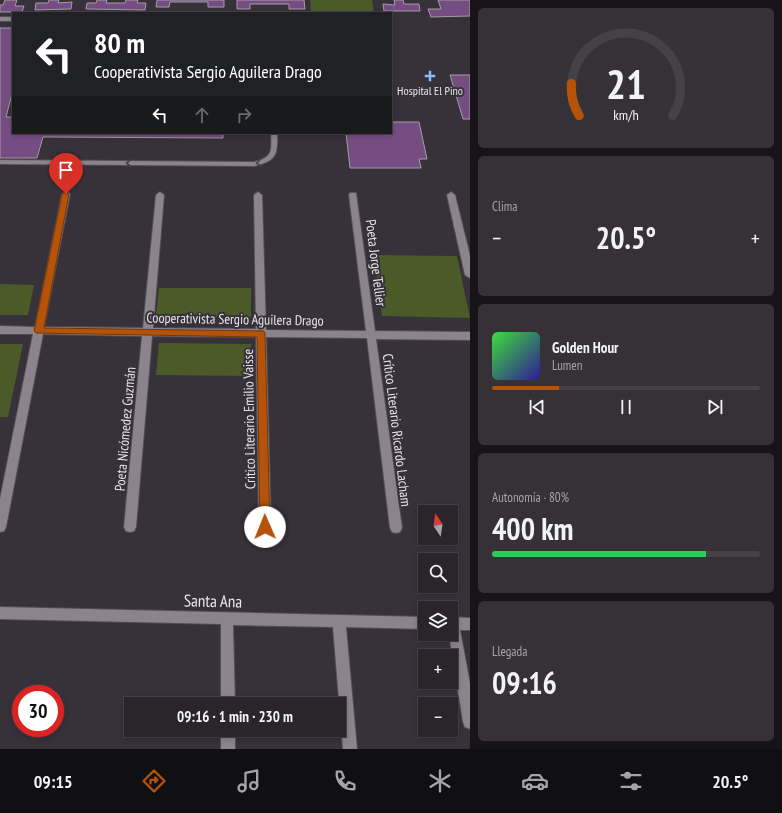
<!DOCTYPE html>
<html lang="es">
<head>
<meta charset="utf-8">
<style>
	:root { --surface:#29252b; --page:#353137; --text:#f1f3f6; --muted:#a5a5a9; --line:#454247; --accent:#b45309 }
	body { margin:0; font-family:"PT Sans Narrow",sans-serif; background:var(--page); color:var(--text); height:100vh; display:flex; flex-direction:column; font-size:15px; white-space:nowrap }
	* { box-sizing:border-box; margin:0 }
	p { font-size:13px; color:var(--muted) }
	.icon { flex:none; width:22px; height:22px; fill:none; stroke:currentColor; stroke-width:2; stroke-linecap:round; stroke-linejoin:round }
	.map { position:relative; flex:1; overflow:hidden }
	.drawer { display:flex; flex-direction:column; gap:8px; padding:8px; background:#171418; width:312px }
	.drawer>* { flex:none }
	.banner { position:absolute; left:12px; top:12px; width:380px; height:122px; border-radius:0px; box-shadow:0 2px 6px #0003,0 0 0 1px var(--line); background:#202124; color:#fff; overflow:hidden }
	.needle { width:26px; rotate:347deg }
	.buttons { position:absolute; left:418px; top:505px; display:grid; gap:8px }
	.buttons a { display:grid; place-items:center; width:40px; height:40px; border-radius:0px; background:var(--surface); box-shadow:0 2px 6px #0003,0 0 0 1px var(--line); font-size:20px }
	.speed { position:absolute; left:12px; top:685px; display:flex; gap:8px; font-size:20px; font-weight:700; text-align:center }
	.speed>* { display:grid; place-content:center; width:52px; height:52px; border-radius:50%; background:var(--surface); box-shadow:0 2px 6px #0003,0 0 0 1px var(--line); line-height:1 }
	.speed .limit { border:6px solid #d22; background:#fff; color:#111 }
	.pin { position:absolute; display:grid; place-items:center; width:34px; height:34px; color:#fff; margin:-41px -17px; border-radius:50% 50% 50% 0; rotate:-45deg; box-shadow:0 0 4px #0007 }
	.pin .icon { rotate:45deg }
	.me { position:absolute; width:44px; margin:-22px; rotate:359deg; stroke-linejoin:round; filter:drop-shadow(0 0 3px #0008) }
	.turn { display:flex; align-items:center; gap:14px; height:84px; padding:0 16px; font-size:18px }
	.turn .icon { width:52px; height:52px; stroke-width:2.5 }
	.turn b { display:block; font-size:28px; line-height:34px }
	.lanes { display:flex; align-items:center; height:38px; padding:0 16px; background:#0003; justify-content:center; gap:20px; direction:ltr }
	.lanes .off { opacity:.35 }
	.big { font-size:30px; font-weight:800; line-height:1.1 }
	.drawer .tile { flex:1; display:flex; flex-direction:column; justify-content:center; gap:6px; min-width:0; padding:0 14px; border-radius:6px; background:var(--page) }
	.drawer .dial { align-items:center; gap:0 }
	.dial svg { height:104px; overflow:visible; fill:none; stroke:var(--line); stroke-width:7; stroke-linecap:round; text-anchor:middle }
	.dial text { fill:var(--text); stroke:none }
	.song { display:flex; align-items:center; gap:12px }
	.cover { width:48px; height:48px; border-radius:6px; background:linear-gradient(135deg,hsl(120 70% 55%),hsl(250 70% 35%)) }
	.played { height:4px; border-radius:2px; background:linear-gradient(90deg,var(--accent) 25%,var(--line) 25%) }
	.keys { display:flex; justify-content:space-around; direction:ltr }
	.heat { display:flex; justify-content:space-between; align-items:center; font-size:22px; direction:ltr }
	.charge { height:6px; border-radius:3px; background:linear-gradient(90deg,#34c759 80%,var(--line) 0) }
	.trip { position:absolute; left:124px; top:697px; width:222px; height:40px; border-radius:0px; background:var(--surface); box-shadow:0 2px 6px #0003,0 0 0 1px var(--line); font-weight:800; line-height:40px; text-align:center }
	.tabs { display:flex; height:64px; justify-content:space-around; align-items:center; background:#100f11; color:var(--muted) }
	.tabs .icon { width:28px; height:28px }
	.tabs .active { color:var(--accent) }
	.tabs b { font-size:18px; color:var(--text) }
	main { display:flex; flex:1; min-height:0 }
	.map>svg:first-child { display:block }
	.green { fill:#4a5b29 }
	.building { fill:#764d82; stroke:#a49da6 }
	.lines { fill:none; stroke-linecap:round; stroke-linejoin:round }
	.service-casing { stroke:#544e55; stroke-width:2 }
	.minor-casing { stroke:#544e55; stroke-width:2 }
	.service { fill:#8b848d; fill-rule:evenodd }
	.minor { fill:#8b848d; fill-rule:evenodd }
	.oneway { stroke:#48424a }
	.route { fill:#b45309; stroke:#753606 }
	.poi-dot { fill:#88bafc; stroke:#373139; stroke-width:1.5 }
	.labels { text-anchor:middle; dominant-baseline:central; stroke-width:4; stroke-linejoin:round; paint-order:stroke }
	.far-poi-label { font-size:12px; fill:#e9e5eb; stroke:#373139 }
	.street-label { font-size:14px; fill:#e9e5eb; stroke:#373139 }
	.near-street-label { font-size:17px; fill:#e9e5eb; stroke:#373139 }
</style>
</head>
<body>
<main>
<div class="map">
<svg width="470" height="749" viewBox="0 0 470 749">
	<rect width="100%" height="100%" fill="#373139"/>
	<path class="green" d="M310 0H372L374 13H311Z
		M374 255 457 256 470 318 382 316Z
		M0 284 34 285 28 315H0Z
		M159 288H251V317L156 316Z
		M159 343 251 344V376L156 375Z
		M0 344H23L8 417H0Z"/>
	<path class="building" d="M5 0H17L15 6H24L22 12H0V5H3Z
		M49 0H59L58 3 72 2 71 9 35 10 36 3H48Z
		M97 0H107L106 3H125L126 0H138L137 3H146L145 10 86 9 87 3H96Z
		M157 0H224V7H208V2H170L169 7H156Z
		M237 0H304L305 9H289V4H250V9H237Z
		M394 0H403L404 4H419L420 11H384L383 4 395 5Z
		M438 0H470V16L431 17 428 9H441Z
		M0 28H13V90L6 117H13V133H223V138L43 137 37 158H0Z
		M450 75H470V119H463Z
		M391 122H419L427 159H419L421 168H350L346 133H391Z"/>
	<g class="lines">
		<g class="service-casing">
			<path id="service" d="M0 17H13V21H0Z
				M271 133H277C278 155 276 161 254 166L0 164V160L254 162C273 158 272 150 271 133Z"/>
		</g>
		<g class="minor-casing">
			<path id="minor" d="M66 191 70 194 44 327 143 328 156 195 160 192 164 195 153 328 256 329 254 195 258 192 262 195 266 330 366 331 349 195 350 193H356L375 331 470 332V340L376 339 402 528 400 532 396 533 392 532 390 528 367 338 266 337 271 527 269 531 265 532 261 531 259 527 256 337 152 336 136 527 134 531 130 532 126 531 124 527 142 336 43 334 6 527 4 531 0 532V499L33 334H0V326L35 327 62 194Z
				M451 192 455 195 470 256V278L465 275 447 195Z
				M0 607 425 617V629L346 627 357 749H343L333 627 233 625 235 704H221V624L0 619Z
				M451 617 470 618V630H460L470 684V729L465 727 463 722 449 634H451Z
				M221 730H235V749H221Z"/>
		</g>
		<use href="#service" class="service"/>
		<use href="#minor" class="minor"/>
	</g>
	<defs><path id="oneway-chevron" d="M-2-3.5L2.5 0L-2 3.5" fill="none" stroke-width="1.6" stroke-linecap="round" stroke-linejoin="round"/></defs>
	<g class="oneway">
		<use href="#oneway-chevron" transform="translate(129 163) rotate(-180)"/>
		<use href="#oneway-chevron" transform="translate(259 163) rotate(171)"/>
	</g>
	<path class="route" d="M66 192 69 194 44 328 264 331 265 334 270 527 268 531 265 532 261 531 260 527 257 337 36 333 34 331 62 194Z"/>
	<path class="poi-dot" d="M428 70h4v4h4v4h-4v4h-4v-4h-4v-4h4z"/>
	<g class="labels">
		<g class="far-poi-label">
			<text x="430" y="90">Hospital El Pino</text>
		</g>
		<g class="street-label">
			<text transform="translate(376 263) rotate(83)">Poeta Jorge Tellier</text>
			<text transform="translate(235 319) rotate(1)">Cooperativista Sergio Aguilera Drago</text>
			<text transform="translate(249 419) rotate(-91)">Critico Literario Emilio Vaisse</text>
			<text transform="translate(125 429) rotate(-85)">Poeta Nicómedez Guzmán</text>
			<text transform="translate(397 430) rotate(83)">Crítico Literario Ricardo Lacham</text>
		</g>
		<g class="near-street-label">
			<text transform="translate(213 601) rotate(1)">Santa Ana</text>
		</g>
	</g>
</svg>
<div class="buttons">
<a><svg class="needle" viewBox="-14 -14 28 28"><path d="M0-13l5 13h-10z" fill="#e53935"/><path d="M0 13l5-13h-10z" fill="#a5a5a9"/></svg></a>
<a><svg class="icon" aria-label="search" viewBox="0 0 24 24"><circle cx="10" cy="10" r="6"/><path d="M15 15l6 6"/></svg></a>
<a><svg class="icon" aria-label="layers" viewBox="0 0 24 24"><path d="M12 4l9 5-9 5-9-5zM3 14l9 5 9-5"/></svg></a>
<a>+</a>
<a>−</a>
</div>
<div class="speed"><div class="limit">30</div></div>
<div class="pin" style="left:66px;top:194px;background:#d93025"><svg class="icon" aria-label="arrive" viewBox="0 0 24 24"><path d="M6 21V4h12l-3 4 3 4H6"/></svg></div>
<svg class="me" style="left:265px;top:527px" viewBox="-20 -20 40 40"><circle r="19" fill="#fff"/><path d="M0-13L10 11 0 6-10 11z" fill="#b45309"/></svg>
<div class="trip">09:16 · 1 min · 230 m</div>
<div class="banner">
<div class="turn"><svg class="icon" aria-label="left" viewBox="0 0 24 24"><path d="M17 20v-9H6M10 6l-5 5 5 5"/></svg><div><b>80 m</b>Cooperativista Sergio Aguilera Drago</div></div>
<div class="lanes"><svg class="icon" aria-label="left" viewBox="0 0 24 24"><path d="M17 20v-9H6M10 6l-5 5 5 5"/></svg><svg class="icon off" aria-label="ahead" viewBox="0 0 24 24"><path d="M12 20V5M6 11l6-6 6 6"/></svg><svg class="icon off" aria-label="right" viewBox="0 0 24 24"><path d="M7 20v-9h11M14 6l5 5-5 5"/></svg></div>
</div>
</div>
<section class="drawer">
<div class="tile dial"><svg viewBox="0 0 100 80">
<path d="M14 69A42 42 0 1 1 86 69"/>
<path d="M14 69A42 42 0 0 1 8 44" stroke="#b45309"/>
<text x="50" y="56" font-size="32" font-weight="700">21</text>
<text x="50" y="72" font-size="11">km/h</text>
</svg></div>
<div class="tile"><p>Clima</p>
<div class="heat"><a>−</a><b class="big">20.5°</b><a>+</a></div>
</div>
<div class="tile">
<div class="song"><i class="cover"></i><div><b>Golden Hour</b><p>Lumen</p></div></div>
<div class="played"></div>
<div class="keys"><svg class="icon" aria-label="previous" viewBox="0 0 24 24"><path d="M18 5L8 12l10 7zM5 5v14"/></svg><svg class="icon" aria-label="pause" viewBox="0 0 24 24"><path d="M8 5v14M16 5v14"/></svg><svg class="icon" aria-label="next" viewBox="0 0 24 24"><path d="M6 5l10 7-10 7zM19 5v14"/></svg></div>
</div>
<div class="tile"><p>Autonomía · 80%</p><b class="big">400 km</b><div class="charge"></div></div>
<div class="tile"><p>Llegada</p><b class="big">09:16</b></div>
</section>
</main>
<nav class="tabs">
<b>09:15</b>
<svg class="icon active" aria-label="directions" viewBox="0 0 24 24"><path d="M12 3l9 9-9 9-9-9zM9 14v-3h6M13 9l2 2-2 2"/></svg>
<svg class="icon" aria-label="music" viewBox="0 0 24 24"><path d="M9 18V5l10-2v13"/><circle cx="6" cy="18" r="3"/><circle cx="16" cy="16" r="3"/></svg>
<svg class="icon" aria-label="phone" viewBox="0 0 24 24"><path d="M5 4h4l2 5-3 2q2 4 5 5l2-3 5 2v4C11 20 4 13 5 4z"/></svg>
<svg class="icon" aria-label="climate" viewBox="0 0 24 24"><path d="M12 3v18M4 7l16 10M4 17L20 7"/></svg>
<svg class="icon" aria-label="car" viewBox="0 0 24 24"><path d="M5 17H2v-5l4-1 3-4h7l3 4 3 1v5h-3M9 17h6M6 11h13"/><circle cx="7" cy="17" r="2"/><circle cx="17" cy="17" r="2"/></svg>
<svg class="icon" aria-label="filters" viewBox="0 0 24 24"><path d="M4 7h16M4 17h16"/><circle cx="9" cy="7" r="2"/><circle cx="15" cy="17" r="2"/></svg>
<b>20.5°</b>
</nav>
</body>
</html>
